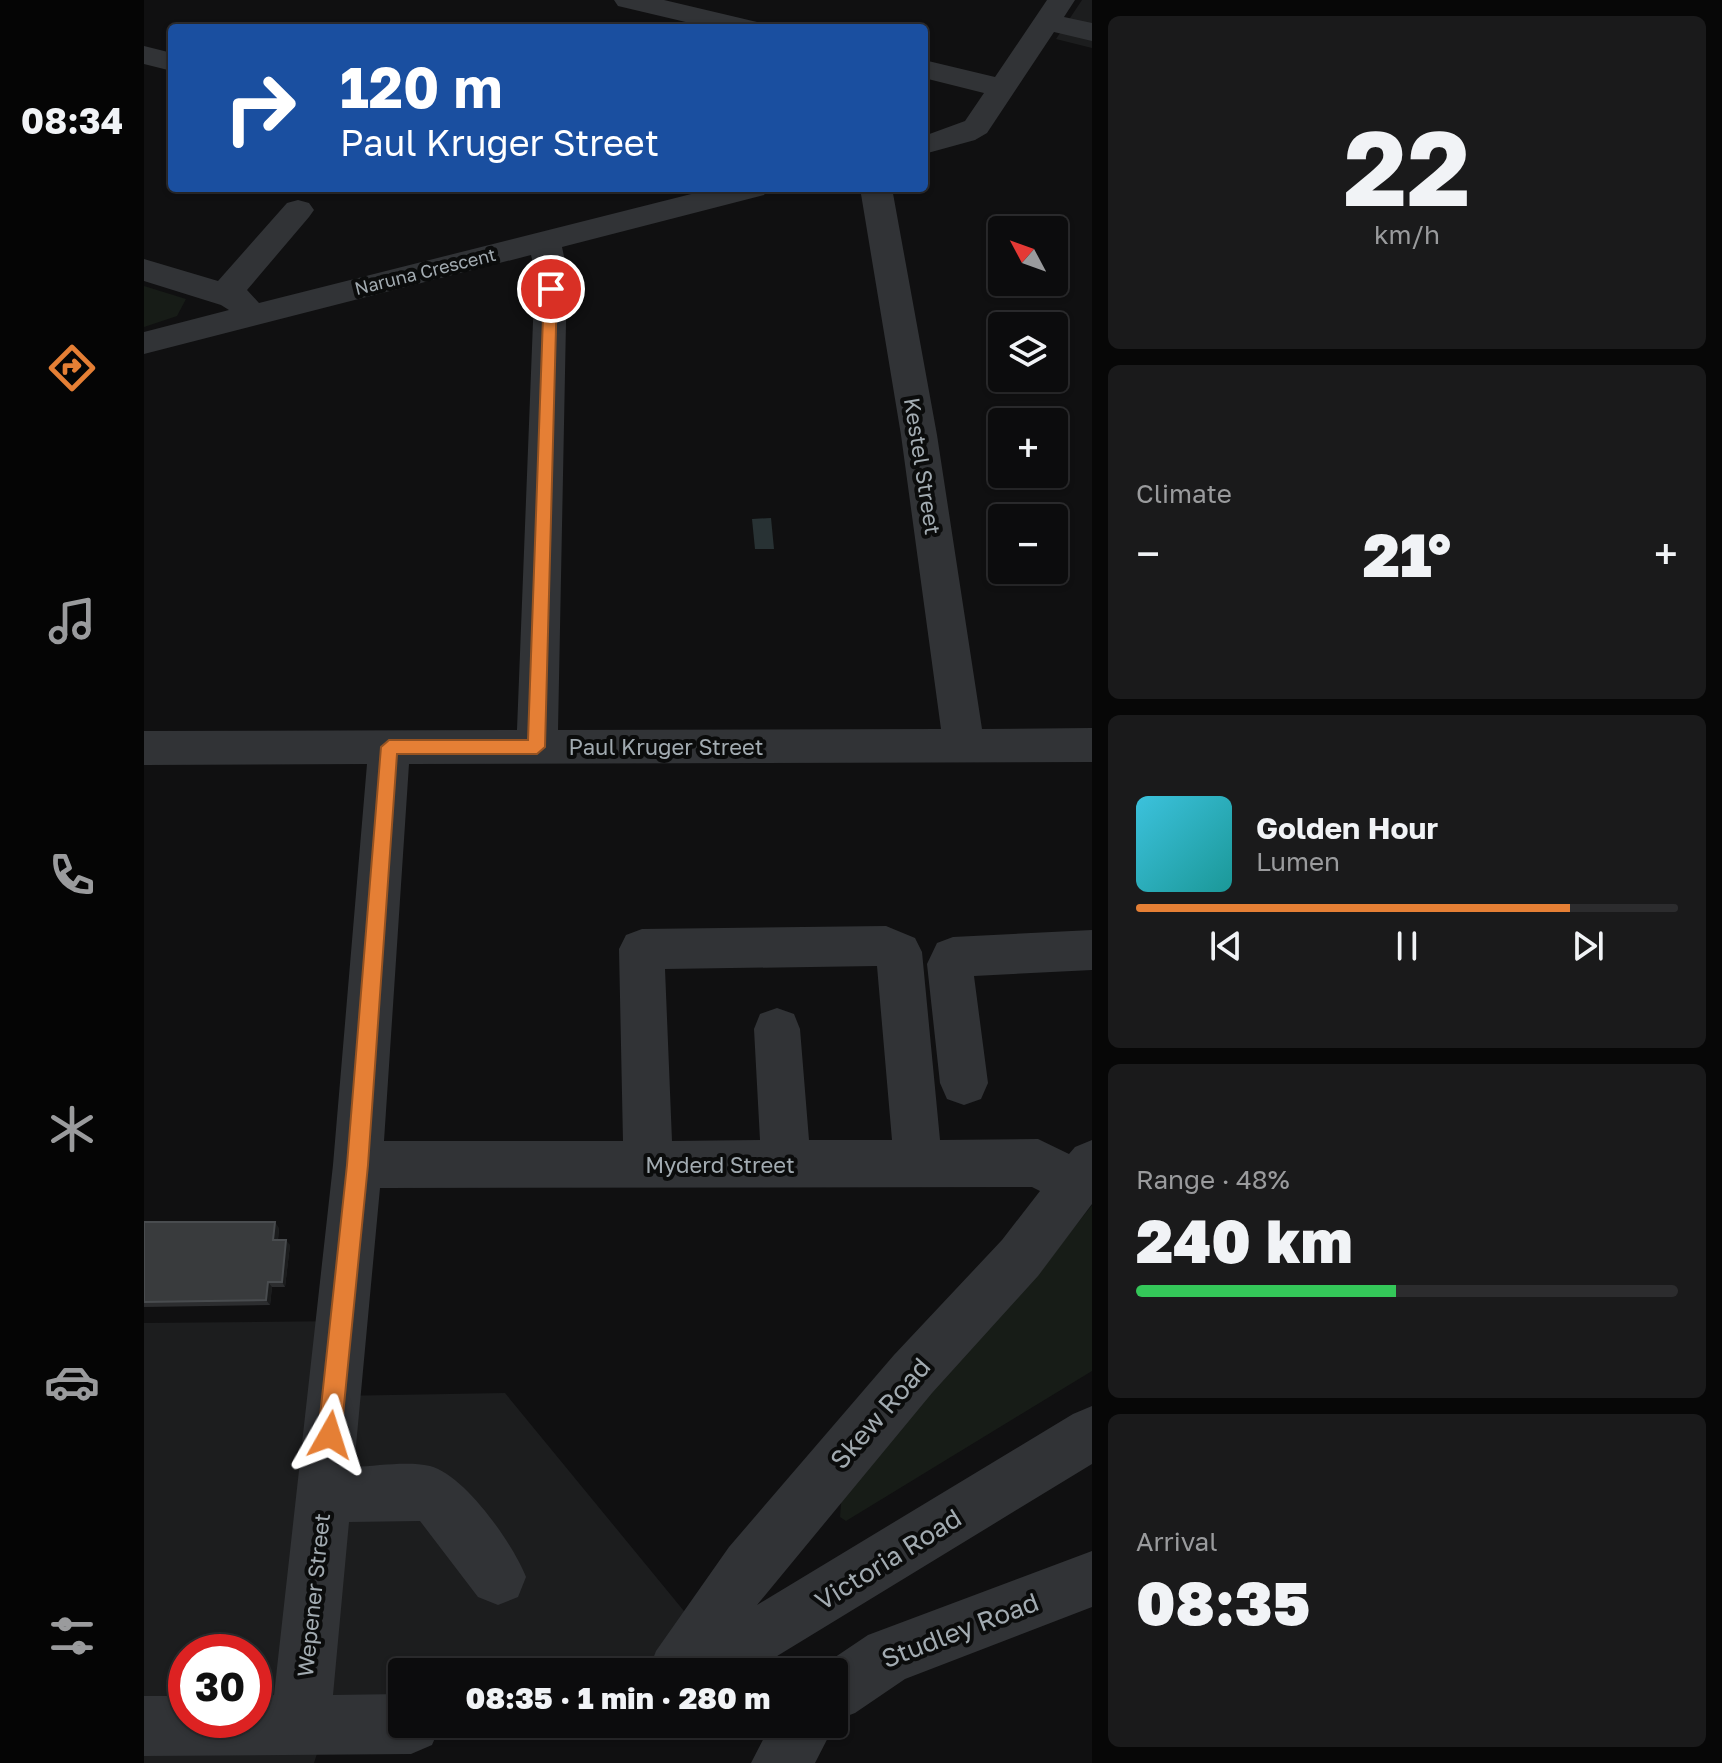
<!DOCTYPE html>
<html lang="en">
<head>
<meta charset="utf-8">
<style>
	:root { --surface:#0c0c0d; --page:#1a1a1b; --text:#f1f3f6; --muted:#9a9b9d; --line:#2c2c2e; --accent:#e57f35 }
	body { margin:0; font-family:"Golos Text",sans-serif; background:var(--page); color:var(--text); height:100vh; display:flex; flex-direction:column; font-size:30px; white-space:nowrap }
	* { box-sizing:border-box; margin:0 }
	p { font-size:26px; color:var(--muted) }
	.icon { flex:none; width:44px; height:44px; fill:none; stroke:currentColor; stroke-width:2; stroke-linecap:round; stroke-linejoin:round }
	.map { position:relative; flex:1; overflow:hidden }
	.details { display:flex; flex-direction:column; gap:16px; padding:16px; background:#070707; width:630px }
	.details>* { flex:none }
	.top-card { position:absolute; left:24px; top:24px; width:760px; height:168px; border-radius:8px; box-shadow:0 2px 6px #0004,0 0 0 2px var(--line); background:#1a4fa0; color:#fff; overflow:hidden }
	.needle { width:52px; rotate:311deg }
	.fabs { position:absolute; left:844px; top:216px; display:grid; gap:16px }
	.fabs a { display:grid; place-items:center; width:80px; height:80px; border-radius:8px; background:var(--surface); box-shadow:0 2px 6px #0004,0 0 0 2px var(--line); font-size:40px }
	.speed { position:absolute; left:24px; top:1634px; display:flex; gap:16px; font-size:40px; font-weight:700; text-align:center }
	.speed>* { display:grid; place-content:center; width:104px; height:104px; border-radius:50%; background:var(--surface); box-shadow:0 2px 6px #0004,0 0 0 2px var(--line); line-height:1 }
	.speed .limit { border:12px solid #d22; background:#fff; color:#111 }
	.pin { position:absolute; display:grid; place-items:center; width:68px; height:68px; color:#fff; margin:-34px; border:4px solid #fff; border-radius:50%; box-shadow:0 2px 8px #0007 }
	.me { position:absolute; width:88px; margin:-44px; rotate:6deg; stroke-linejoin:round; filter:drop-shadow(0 0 6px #0008) }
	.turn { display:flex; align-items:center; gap:28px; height:168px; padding:0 40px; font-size:36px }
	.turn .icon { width:104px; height:104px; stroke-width:2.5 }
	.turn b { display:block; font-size:56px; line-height:68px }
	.big { font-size:60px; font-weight:800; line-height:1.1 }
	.details .widget { flex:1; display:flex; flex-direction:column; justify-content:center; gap:12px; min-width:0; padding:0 28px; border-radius:12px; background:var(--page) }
	.details .dial { align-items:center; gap:0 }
	.dial b { font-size:104px; line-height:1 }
	.song { display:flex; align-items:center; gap:24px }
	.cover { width:96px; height:96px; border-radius:12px; background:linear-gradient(135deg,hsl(190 70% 55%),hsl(180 70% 35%)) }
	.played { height:8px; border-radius:4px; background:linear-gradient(90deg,var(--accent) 80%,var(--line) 80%) }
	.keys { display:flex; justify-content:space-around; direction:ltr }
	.heat { display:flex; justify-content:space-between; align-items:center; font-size:44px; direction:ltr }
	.charge { height:12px; border-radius:6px; background:linear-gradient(90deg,#34c759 48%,var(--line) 0) }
	.trip { position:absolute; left:244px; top:1658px; width:460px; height:80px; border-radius:8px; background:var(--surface); box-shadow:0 2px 6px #0004,0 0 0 2px var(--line); font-weight:800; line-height:80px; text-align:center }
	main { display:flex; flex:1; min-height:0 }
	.menu { display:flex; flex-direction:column; width:144px; justify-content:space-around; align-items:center; background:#050505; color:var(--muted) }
	.menu .icon { width:56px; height:56px }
	.menu .current { color:var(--accent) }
	.menu b { font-size:36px; color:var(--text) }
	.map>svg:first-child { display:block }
	.built { fill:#1c1d1e; fill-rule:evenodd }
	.green { fill:#171c17 }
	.water { fill:#283234 }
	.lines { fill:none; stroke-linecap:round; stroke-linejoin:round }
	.minor { fill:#313336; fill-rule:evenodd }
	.wall { fill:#2c2d2f }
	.shaded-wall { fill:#1b1c1d }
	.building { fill:#393b3d; stroke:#494c4f; stroke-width:2 }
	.route { fill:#e57f35; stroke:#955322; stroke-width:2 }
	.labels { text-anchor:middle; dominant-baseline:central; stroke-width:8; stroke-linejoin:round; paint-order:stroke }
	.far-street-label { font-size:18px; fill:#a2abb1; stroke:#0b0c0c }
	.street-label { font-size:22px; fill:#a2abb1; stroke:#0b0c0c }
	.near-street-label { font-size:26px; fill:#a2abb1; stroke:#0b0c0c }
</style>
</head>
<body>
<main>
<nav class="menu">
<b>08:34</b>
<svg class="icon current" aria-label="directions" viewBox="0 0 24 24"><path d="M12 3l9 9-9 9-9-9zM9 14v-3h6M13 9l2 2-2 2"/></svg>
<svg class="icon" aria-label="music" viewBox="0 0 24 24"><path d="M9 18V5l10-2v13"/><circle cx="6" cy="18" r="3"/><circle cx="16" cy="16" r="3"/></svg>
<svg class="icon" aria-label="phone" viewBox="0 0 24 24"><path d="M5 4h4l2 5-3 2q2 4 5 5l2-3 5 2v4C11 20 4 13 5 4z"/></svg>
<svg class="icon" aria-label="climate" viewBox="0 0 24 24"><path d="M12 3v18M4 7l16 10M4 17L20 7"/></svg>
<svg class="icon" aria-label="car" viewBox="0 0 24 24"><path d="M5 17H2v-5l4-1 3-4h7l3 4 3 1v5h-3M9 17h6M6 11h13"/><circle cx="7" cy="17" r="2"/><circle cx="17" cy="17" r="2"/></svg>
<svg class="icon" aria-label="filters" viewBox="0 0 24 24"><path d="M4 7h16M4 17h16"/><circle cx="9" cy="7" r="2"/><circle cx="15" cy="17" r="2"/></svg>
</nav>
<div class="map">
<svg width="948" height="1763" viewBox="0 0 948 1763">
	<rect width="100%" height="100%" fill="#101011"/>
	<path class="built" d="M938 0H948V48L912 39Z
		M200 1321 191 1396 361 1393 558 1633 534 1672H258V1724H347L181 1729 170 1763H0V1323ZM42 1652H110V1720H42Z"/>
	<path class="green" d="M0 286 42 299 33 316 0 327Z
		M948 1205V1371L702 1521 696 1517 698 1492 899 1267Z"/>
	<path class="water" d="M627 518 630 549H611L608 519Z"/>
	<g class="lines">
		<path class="minor" d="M470 0H520L613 22 617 28H567L474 6Z
			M903 0H931L920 17 948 23V41L910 32 843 133 831 140 780 154V136L821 121 840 93 780 78V60L851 77Z
			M0 46 28 53V71L0 64Z
			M571 188H625L620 195 418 247 423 271 414 730 797 729 757 435 716 188H748L793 435 838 729 948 728V762L265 764 240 1141H479L475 949 482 935 498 929 742 926 771 938 778 952 796 1140 894 1139 925 1154 931 1147 948 1140V1204L894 1276 788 1393 613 1605 929 1414 948 1406V1464L615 1667 605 1672H504L512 1651 585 1547 750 1355 858 1240 896 1191 888 1187 236 1188 210 1467C234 1466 263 1461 286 1466 321 1475 369 1544 382 1577L374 1597 354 1605 334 1597 276 1521 205 1522 189 1695 258 1694V1724H297L288 1745 267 1754 0 1756V1696H42V1720H110V1696L130 1695 189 1165 223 764 0 765V731L373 730 391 271 387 255 0 354V332L85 310 77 305 0 281V259L74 281 143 203 154 200 165 203 170 210 165 217 103 290 115 303ZM733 966 748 1140H665L656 1029 650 1014 633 1008 616 1014 610 1029 616 1140 528 1141 521 969Z
			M948 930V970L830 976 844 1083 837 1099 820 1105 803 1099 796 1083 783 964 793 943 809 937Z
			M948 1551V1607L761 1679 711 1713 690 1721V1672H669L724 1635Z
			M690 1722 691 1724 671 1763H607L627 1724Z"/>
	</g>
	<path class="wall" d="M0 1222 135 1228 134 1240 146 1245 141 1287H128L126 1305 0 1307Z"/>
	<path class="shaded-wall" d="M131 1222 135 1228 133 1245 129 1240Z
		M142 1240 146 1245 141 1287 138 1282Z
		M124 1282 128 1287 126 1305 122 1300Z"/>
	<path class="building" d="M0 1222H131L129 1240H142L138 1282H124L122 1300 0 1302Z"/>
	<path class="route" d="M407 284 413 289 401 747 393 754H253L224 1165 197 1435 194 1443 186 1446 178 1443 174 1435 203 1165 237 747 245 740H384L400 289Z"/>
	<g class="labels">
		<g class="far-street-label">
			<text transform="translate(281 271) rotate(-14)">Naruna Crescent</text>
		</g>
		<g class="street-label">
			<text transform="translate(779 466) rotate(81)">Kestel Street</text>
			<text x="522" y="746">Paul Kruger Street</text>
			<text x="576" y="1164">Myderd Street</text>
			<text transform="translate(169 1595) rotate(-84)">Wepener Street</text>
		</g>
		<g class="near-street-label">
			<text transform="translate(736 1413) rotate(-49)">Skew Road</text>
			<text transform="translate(744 1559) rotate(-32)">Victoria Road</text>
			<text transform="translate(816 1630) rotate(-21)">Studley Road</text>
		</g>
	</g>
</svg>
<div class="fabs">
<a><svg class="needle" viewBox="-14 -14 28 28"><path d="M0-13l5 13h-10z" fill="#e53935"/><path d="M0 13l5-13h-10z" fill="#9a9b9d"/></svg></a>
<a><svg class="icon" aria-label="layers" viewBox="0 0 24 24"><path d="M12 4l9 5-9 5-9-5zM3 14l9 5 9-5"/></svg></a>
<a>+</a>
<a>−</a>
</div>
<div class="speed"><div class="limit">30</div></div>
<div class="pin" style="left:407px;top:289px;background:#d93025"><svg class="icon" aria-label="arrive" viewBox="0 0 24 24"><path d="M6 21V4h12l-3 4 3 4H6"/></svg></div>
<svg class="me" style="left:186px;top:1435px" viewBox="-20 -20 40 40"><path d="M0-17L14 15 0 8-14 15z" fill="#e57f35" stroke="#fff" stroke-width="4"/></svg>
<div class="trip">08:35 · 1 min · 280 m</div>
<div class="top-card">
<div class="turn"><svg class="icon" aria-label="right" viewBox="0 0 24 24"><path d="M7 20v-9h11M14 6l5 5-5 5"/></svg><div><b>120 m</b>Paul Kruger Street</div></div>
</div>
</div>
<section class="details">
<div class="widget dial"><b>22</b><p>km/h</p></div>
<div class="widget"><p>Climate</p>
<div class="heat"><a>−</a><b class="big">21°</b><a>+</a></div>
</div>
<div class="widget">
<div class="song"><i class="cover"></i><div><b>Golden Hour</b><p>Lumen</p></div></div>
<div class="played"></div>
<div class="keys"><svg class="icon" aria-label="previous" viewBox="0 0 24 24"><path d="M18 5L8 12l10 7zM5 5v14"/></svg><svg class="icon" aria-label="pause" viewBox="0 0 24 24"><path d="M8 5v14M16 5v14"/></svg><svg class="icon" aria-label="next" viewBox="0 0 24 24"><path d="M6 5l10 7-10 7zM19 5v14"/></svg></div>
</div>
<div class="widget"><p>Range · 48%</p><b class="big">240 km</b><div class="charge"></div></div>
<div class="widget"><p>Arrival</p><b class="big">08:35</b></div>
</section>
</main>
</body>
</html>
